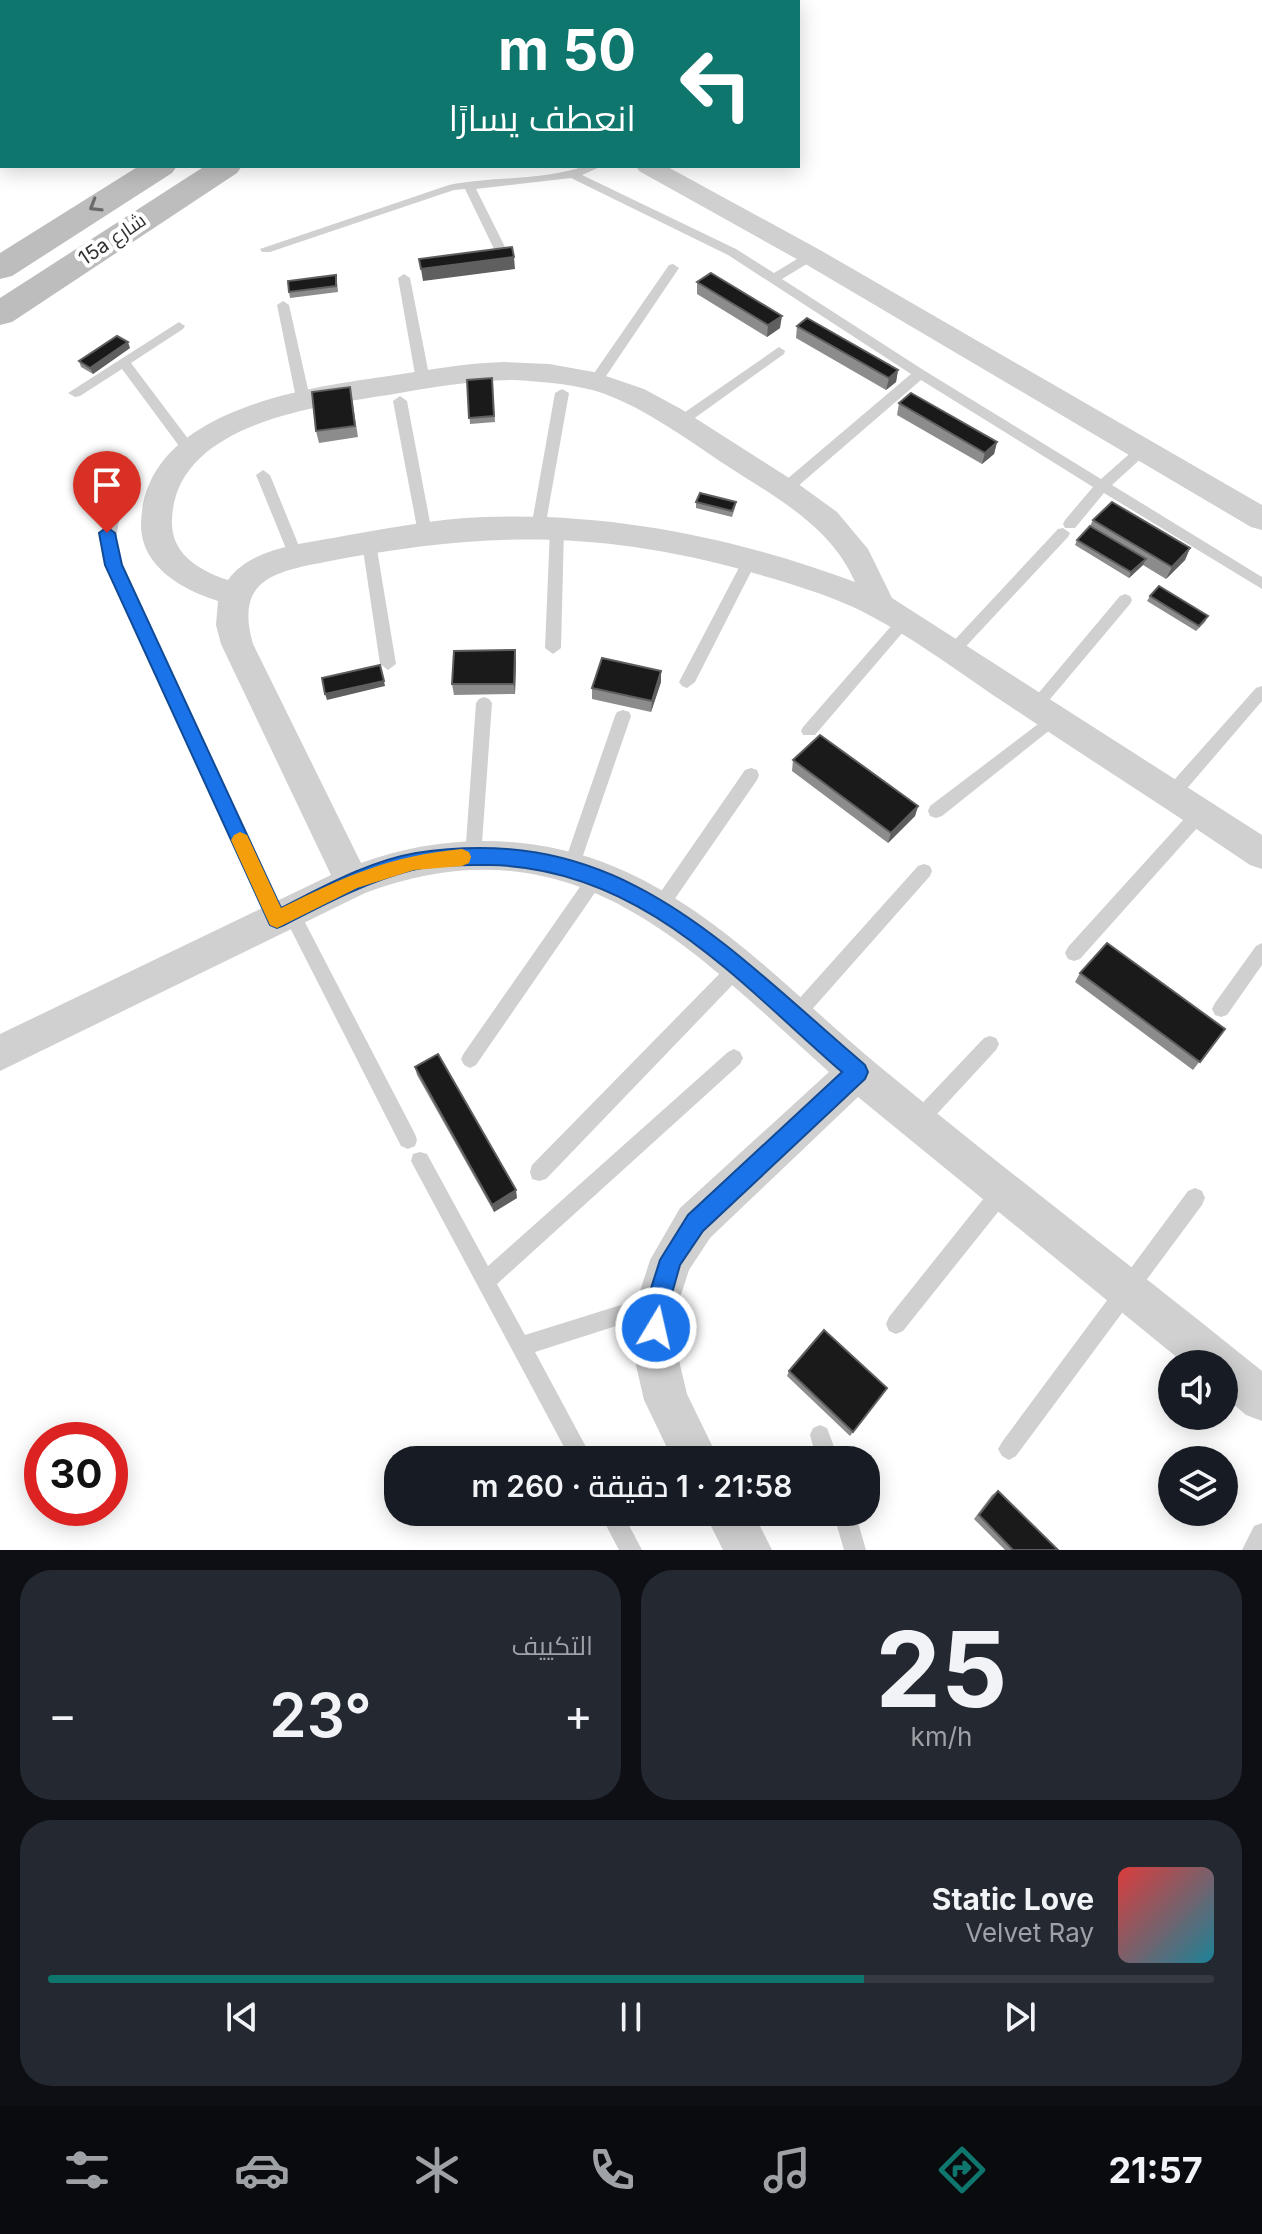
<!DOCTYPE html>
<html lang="ar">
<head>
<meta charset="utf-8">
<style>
	:root { --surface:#171b24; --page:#242831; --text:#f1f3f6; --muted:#9ea1a6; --line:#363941; --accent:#0f766e }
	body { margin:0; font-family:Inter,Cairo,sans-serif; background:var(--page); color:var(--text); direction:rtl; height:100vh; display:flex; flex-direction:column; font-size:30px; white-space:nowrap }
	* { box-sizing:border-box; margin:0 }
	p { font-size:26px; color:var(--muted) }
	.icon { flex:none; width:44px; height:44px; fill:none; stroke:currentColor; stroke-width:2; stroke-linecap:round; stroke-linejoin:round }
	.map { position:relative; height:1550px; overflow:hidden; direction:ltr }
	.sheet { display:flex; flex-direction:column; gap:20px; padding:20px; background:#0d0f14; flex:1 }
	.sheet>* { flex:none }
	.top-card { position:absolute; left:0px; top:0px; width:800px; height:168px; box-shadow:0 4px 20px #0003; direction:rtl; background:#0f766e; color:#fff; overflow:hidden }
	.fabs { position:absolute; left:1158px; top:1350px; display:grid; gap:16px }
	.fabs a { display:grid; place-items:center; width:80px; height:80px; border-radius:50%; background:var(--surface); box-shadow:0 4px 20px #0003; font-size:40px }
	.speed { position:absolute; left:24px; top:1422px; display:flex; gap:16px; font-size:40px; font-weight:700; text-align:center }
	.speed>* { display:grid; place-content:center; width:104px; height:104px; border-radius:50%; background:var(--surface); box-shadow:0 4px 20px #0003; line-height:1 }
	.speed .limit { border:12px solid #d22; background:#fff; color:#111 }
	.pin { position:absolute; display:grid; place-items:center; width:68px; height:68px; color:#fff; margin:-82px -34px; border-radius:50% 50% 50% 0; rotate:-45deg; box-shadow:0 0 8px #0007 }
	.pin .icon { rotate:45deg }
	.me { position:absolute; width:88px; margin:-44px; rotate:9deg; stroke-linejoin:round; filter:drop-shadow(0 0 6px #0008) }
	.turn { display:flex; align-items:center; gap:28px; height:168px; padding:0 32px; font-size:36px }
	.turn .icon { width:104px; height:104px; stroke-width:2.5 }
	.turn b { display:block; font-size:56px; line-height:68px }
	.big { font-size:60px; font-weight:600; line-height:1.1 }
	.sheet .tile { flex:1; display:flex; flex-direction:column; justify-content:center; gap:12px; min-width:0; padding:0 28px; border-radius:32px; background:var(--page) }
	.sheet .dial { align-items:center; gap:0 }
	.dial b { font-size:104px; line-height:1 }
	.song { display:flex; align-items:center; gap:24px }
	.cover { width:96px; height:96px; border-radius:12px; background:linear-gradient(135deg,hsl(0 70% 55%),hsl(190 70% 35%)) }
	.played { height:8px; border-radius:4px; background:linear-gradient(90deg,var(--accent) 70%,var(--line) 70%) }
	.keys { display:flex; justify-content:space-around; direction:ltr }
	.heat { display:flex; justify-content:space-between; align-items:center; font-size:44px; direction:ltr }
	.sheet .tiles { flex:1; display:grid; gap:20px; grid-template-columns:1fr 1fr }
	.tile:last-child { grid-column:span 2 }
	.trip { position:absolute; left:384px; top:1446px; width:496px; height:80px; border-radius:32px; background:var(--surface); box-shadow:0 4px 20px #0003; font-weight:600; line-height:80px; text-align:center; direction:rtl }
	.menu { display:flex; height:128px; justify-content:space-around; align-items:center; background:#090b0e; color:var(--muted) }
	.menu .icon { width:56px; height:56px }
	.menu .current { color:var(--accent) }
	.menu b { font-size:36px; color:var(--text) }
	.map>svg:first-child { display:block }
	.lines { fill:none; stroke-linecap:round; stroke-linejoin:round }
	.service { fill:#d0d0d0; fill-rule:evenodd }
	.minor { fill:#d0d0d0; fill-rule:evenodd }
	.secondary { fill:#bdbdbd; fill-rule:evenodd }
	.wall { fill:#8c8c8c }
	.shaded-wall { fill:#5f5f5f }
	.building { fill:#1a1a1a; stroke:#5f5f5f; stroke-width:2 }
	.oneway { stroke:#6a6a6a }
	.route { fill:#1a73e8; stroke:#114b97; stroke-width:2 }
	.slow { fill:#f59e0b }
	.labels { text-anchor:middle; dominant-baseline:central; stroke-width:8; stroke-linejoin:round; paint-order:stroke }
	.far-street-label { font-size:20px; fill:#333; stroke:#fff }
</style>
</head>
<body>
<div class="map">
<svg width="1262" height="1550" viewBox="0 0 1262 1550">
	<rect width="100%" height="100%" fill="#fff"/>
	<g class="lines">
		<path class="service" d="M73 0H86L87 2H74Z
			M122 0H135L136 2H123Z
			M293 0H306L292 2Z
			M585 166H602L582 175 736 249 774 273 807 253H815V259L782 279 925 371 1101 479 1136 448H1146V454L1112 485 1262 577V589L1104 493 1075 528H1065L1063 524 1065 520 1093 487 921 380 790 493H780L778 489 780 485 911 374 728 255 571 178 476 189 507 251 501 255 495 251 465 189 454 190 270 252H262L260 249 449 185C493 176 541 181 585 166Z
			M673 264 679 268 600 385H590V379L669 265Z
			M404 274 410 278 430 380 423 384 416 380 398 278Z
			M283 301 289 305 310 398 303 402 296 398 277 305Z
			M179 322 185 326 183 329 131 363 195 448V454H185L122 369 80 396 75 397 68 393Z
			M779 347 785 351 784 354 685 425H675V419Z
			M562 389 569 393 545 528 538 533 531 528 555 393Z
			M400 396 407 401 432 533 425 538 418 533 393 401Z
			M263 470 270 475 303 556 301 560 296 561 289 556 256 475Z
			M128 480 135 485C119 512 112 534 120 565L286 919 283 924 277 927 271 924 106 565C97 533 106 509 123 481Z
			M557 524 564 529 561 648 553 654 545 648 550 529Z
			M1063 528 1070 533 1068 537 957 656H947L944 652 947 648 1058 529Z
			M369 538 376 543 396 664 388 670 380 664 362 543Z
			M750 555 757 560 695 682 687 688 682 686 679 682 743 560Z
			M1125 594 1130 596 1132 600 1130 604 1041 710H1031L1028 706 1031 702 1120 596Z
			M904 615 911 621 909 625 815 735H803L801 731 803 727 899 617Z
			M1262 686V701L1178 799H1166L1164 794 1166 789 1256 688Z
			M484 697 489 699 492 703 481 857 479 862 473 864 467 862 465 857 476 703 479 699Z
			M623 710 629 712 631 716 579 867 577 872 571 874 565 872 563 867 615 716 617 712Z
			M1054 712 1060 714 1062 718 1060 722 942 816 936 818 930 816 928 811 930 806Z
			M751 768 757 770 759 775 757 780 665 913 659 915 653 913 651 908 653 903 745 770Z
			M1200 806 1206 808 1208 813 1206 818 1080 959 1074 961 1068 959 1065 953 1068 947 1194 808Z
			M924 864 930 866 932 871 930 876 800 1023 794 1025 788 1023 785 1017 788 1011 918 866Z
			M597 869 603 871 605 876 603 881 476 1065 470 1068 464 1065 461 1059 464 1053 591 871Z
			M291 904 297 907 415 1134 417 1140 415 1146 408 1149 401 1146 282 912 285 907Z
			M1262 943V965L1227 1015 1221 1017 1215 1015 1212 1009 1215 1003 1256 946Z
			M737 960 743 962 746 968 743 974 546 1179 539 1181 532 1179 530 1172 532 1165 731 962Z
			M990 1036 996 1038 999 1044 996 1050 925 1127 918 1130 911 1127 909 1121 911 1115 984 1038Z
			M734 1049 740 1052 743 1058 740 1064 497 1284 525 1335 656 1294 663 1297 666 1304 663 1311 535 1352 593 1460H571L411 1161 413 1154 420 1152 427 1154 488 1266 728 1052Z
			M1003 1181 1010 1183 1013 1190 1010 1197 903 1331 896 1334 889 1331 886 1324 889 1317 996 1183Z
			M1195 1188 1202 1191 1205 1198 1202 1205 1016 1456 1009 1460 1002 1456 998 1449 1002 1442 1188 1191Z
			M820 1425 827 1428 839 1460H817L810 1435 813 1428Z
			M599 1512H622L642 1550H619Z
			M833 1512H855L866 1550H844Z
			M1262 1523V1550H1242L1254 1526Z"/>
		<path class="minor" d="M636 166H666L820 250 1262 505V530L1251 527 802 262 639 171Z
			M504 362 549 364 594 372 644 389 681 409 797 483 837 512 868 549 892 598 1262 835V869L1250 865C1168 809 1084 756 1002 701 954 669 906 632 853 607 820 592 785 582 750 572 598 529 479 532 325 562 272 572 235 581 253 644L361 863C442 833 534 833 615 867 718 910 794 996 879 1066 1005 1170 1136 1269 1262 1371V1421L1246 1415 1224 1396V1364H1185L858 1097 710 1238 689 1270 678 1304 677 1352 687 1394 719 1460H673L644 1400 633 1352 636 1304 650 1260 680 1208 829 1072C687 945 573 816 365 893L0 1071V1034L331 875 221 644 216 625 218 601C183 590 141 567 141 525 142 410 304 388 389 376 428 370 465 363 504 362ZM515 380C545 382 577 384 605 394 647 410 684 437 721 462 771 495 830 524 855 582 738 538 610 512 484 517 433 519 383 529 333 538 299 544 250 549 228 580 198 570 170 553 172 519 176 421 321 406 394 394 434 387 474 380 515 380Z
			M704 1512H753L772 1550H723Z"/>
		<path class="secondary" d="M433 0H464L432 2Z
			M506 0H537L505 2Z
			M139 166H177L172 173 12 276 0 279V253Z
			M205 166H242L237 173 12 322 0 325V298Z"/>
	</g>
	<path class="wall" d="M9 0H43L46 2H10Z
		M162 0H249L245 2H165Z
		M337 281 338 292 290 298 289 292Z
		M697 282 780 328 767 337 697 294Z
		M797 326 898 370 896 382 886 390 796 338Z
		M130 348 93 374 81 367 79 361Z
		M492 378 495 422 470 424 467 380Z
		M352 399 358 437 319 443 316 431Z
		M899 403 997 442 994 454 982 464 897 415Z
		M696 502H736L735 508 732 517 696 508Z
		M1093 520 1190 548 1185 560 1166 579 1143 565 1129 578 1075 545 1077 540 1090 526Z
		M1150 596 1208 616 1205 622 1196 631 1147 601Z
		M515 650 516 661 515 694 454 695 452 684Z
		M661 671V682L651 712 592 699V688Z
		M793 760 918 806 915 816 888 843 792 771Z
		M1080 973 1225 1029 1193 1070 1075 982Z
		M415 1067 517 1198 494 1212 417 1075Z
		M789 1371 887 1388 850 1436 787 1376Z
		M998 1491 1058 1550H1005L974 1519 992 1495Z"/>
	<path class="shaded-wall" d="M197 0H249L245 2H195Z
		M2 135V162L0 163V136Z
		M514 257 515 269 423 281 421 269Z
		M782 316 780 328 767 337 768 325Z
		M128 342 130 348 93 374 90 368Z
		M898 370 896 382 886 390 889 378Z
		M997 442 994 454 982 464 985 453Z
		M1190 548 1185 560 1166 579 1172 567Z
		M1146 559 1143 565 1129 578 1131 572Z
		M515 650 516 661 515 694 514 684Z
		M661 671V682L651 712 652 701Z
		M384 681 385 686 327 700 325 694Z
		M918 806 915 816 888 843 891 833Z
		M516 1190 517 1198 494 1212 492 1205Z"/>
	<path class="building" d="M28 0H43L46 2H24Z
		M260 0H284L280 2H263Z
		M0 36H2V135L0 136Z
		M512 247 514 257 421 269 419 259Z
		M711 273 782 316 768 325 697 282Z
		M336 275V286L289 292 288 281Z
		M807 318 898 370 889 378 797 326Z
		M117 336 128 342 90 368 79 361Z
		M492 378 494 416 469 418 467 380Z
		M350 387 355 426 316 431 312 392Z
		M911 393 997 442 985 453 899 403Z
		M700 493 736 502 732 511 696 502Z
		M1112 502 1190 548 1172 567 1093 520Z
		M1090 526 1146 559 1131 572 1077 540Z
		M1159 586 1208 616 1199 626 1150 596Z
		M515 650 514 684H452L454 651Z
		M602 658 661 671 652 701 592 688Z
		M380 665 384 681 325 694 322 678Z
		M820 735 918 806 891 833 793 760Z
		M1107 943 1225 1029 1200 1062 1080 973Z
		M438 1054 516 1190 492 1205 415 1067Z
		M824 1330 887 1388 853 1432 789 1371Z
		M998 1491 1058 1550H1013L979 1515Z"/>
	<defs><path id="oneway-chevron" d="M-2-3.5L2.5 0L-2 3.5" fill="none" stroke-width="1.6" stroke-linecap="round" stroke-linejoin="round" transform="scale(2)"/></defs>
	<use class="oneway" href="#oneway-chevron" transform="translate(95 206) rotate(149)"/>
	<path class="route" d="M107 527 115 533 122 565 281 908C323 887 369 861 416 853 620 821 724 945 865 1065L868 1072 865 1079 703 1231 680 1265 669 1304 664 1336 656 1339 648 1336 645 1328 646 1304 660 1260 688 1215 842 1072C736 980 641 868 490 865 466 865 436 864 412 870 366 882 325 904 284 925L277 928 270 925 105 565 99 533Z"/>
	<path class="slow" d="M240 832 247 835 281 908C346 876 389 856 462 849L469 852 471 857 469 863 462 866 414 870 357 888 277 928 270 925 231 840 234 835Z"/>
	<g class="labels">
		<g class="far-street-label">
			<text transform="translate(112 239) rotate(-34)">15a شارع</text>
		</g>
	</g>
</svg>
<div class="fabs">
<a><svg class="icon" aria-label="sound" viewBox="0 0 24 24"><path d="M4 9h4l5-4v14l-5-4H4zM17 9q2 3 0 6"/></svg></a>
<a><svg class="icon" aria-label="layers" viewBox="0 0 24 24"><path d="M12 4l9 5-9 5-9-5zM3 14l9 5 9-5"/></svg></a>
</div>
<div class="speed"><div class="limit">30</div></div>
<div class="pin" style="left:107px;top:533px;background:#d93025"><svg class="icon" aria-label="arrive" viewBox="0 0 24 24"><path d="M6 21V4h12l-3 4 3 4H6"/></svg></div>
<svg class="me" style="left:656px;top:1328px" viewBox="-20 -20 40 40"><circle r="17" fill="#1a73e8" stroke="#fff" stroke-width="3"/><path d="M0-11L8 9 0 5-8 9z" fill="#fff"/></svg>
<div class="trip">21:58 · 1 دقيقة · 260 m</div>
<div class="top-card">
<div class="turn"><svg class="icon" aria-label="left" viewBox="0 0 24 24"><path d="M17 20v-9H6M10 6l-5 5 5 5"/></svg><div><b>50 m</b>انعطف يسارًا</div></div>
</div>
</div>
<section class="sheet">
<div class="tiles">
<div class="tile dial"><b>25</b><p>km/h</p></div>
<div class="tile"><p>التكييف</p>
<div class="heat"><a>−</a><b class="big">23°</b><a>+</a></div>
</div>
<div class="tile">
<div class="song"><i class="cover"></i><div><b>Static Love</b><p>Velvet Ray</p></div></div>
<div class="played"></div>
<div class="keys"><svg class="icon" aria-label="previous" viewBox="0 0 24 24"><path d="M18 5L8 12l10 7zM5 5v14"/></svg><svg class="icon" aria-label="pause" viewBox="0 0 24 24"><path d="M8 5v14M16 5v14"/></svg><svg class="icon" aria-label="next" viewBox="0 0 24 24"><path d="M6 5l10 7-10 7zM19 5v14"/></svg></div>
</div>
</div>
</section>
<nav class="menu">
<b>21:57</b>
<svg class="icon current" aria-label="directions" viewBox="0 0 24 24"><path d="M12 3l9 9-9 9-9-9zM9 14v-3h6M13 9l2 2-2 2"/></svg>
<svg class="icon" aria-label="music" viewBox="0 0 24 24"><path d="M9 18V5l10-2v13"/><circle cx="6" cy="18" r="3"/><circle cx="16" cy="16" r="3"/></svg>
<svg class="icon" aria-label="phone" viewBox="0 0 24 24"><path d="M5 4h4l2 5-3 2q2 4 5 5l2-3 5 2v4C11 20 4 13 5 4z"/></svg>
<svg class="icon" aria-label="climate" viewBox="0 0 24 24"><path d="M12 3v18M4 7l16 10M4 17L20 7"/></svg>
<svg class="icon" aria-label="car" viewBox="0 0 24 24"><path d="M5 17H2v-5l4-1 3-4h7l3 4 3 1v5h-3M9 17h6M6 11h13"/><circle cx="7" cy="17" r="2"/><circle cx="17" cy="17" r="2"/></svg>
<svg class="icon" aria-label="filters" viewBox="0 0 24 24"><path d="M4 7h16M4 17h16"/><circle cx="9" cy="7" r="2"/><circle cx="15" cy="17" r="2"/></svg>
</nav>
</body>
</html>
